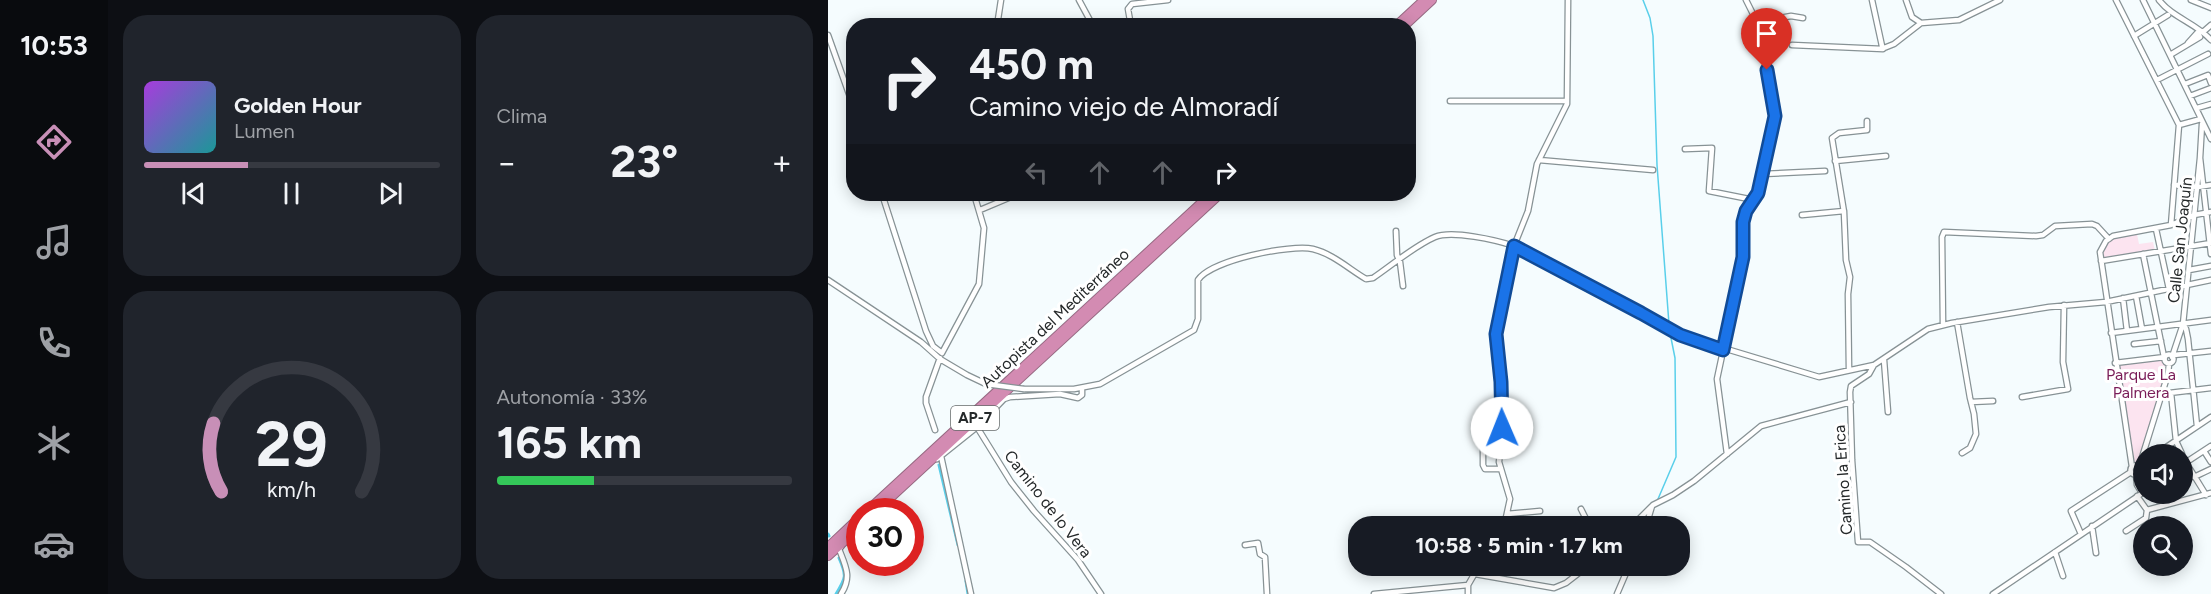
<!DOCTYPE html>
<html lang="es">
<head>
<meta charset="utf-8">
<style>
	:root { --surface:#171b24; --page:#20242c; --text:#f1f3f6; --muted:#9ea1a6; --line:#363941; --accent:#c88fb7 }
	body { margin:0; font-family:Figtree,sans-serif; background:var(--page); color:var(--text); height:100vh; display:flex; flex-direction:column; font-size:22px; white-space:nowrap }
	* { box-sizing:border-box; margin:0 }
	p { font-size:20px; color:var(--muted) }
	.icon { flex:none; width:33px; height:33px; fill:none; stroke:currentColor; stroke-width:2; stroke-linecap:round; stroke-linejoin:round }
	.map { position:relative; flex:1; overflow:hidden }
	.side { display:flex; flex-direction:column; gap:15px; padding:15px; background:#0d0f14; width:720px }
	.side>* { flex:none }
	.guide { position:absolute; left:18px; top:18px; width:570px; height:183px; border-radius:24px; box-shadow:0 3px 15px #0003; background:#171b24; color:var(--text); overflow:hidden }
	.tools { position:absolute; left:1305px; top:444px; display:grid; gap:12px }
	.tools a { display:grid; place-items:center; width:60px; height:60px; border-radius:50%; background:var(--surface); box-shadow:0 3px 15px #0003; font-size:30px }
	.speed { position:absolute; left:18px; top:498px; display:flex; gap:12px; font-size:30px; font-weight:700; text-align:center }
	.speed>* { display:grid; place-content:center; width:78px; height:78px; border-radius:50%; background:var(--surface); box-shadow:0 3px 15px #0003; line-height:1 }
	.speed .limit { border:9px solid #d22; background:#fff; color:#111 }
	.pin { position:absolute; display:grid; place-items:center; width:51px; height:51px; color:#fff; margin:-62px -26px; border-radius:50% 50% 50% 0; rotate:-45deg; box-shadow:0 0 6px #0007 }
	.pin .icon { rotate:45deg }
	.me { position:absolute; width:66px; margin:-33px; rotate:359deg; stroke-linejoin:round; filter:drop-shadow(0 0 4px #0008) }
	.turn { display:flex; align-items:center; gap:21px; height:126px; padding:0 24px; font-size:27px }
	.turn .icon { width:78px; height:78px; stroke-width:2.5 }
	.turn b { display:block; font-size:42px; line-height:51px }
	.lanes { display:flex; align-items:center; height:57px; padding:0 24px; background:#0003; justify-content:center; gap:30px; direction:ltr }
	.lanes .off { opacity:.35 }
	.big { font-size:45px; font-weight:700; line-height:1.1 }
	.side .tile { flex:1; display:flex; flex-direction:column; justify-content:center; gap:9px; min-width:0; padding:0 21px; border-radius:24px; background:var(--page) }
	.side .dial { align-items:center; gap:0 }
	.dial svg { height:156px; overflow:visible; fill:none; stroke:var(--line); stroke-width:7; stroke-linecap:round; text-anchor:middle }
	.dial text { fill:var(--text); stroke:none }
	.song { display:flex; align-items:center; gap:18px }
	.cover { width:72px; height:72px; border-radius:9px; background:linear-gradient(135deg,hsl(280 70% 55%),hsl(180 70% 35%)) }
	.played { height:6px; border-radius:3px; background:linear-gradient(90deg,var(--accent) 35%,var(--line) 35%) }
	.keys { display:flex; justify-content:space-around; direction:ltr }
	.heat { display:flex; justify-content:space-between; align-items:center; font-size:33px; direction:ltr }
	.charge { height:9px; border-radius:4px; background:linear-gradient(90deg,#34c759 33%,var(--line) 0) }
	.side .tiles { flex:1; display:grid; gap:15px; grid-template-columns:repeat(2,1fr) }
	.trip { position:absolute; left:520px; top:516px; width:342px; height:60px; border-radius:24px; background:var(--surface); box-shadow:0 3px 15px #0003; font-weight:700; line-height:60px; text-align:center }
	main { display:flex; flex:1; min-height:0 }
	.menu { display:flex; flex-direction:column; width:108px; justify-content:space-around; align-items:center; background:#090b0e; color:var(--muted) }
	.menu .icon { width:42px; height:42px }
	.menu .on { color:var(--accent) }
	.menu b { font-size:27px; color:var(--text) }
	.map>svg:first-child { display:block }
	.green { fill:#fce4f0 }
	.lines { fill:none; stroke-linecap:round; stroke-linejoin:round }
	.stream { stroke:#59cfea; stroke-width:1.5 }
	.canal { stroke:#59cfea; stroke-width:3 }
	.minor-casing { stroke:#879295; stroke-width:7 }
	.highway-casing { stroke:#966982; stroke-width:10 }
	.minor { stroke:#fff; stroke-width:4.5 }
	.highway { stroke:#d38bb2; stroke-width:8 }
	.minor-bridge-casing { stroke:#879295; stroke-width:7; stroke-linecap:butt }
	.minor-bridge { stroke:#fff; stroke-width:4.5 }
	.route-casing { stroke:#114b97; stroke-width:15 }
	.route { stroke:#1a73e8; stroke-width:10 }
	.labels { text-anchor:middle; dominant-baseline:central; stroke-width:6; stroke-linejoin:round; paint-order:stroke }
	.shield { fill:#fff; stroke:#66696a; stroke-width:1.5 }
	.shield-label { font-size:15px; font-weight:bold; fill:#25292a }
	.street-label { font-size:16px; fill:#25292a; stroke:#fff }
	.park-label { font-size:16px; fill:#7a1d58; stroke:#fff }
</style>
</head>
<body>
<main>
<nav class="menu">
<b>10:53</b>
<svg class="icon on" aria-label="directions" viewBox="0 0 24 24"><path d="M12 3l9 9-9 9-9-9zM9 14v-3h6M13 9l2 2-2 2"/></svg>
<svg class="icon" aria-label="music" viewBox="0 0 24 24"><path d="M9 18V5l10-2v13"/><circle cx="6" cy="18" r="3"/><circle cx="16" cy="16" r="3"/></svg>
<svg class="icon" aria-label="phone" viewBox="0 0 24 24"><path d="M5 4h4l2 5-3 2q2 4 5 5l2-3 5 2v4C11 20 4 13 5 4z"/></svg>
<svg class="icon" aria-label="climate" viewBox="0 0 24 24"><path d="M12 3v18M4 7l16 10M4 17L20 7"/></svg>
<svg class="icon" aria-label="car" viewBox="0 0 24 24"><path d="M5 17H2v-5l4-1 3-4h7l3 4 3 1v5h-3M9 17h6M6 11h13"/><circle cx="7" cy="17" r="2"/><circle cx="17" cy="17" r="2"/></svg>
</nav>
<section class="side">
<div class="tiles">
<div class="tile">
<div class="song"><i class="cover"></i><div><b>Golden Hour</b><p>Lumen</p></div></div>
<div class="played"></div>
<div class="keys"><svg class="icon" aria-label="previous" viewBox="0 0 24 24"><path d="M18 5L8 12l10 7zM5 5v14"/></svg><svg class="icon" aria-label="pause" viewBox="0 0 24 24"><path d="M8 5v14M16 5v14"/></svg><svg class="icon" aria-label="next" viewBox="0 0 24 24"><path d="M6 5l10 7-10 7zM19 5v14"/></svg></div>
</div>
<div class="tile"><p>Clima</p>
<div class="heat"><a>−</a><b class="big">23°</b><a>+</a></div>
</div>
<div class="tile dial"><svg viewBox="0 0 100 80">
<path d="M14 69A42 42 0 1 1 86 69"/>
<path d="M14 69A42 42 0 0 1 10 34" stroke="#c88fb7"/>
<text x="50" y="56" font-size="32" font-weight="700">29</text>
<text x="50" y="72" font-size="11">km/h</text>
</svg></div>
<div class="tile"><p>Autonomía · 33%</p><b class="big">165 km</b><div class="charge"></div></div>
</div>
</section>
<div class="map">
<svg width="1383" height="594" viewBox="0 0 1383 594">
	<rect width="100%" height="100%" fill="#f5fcfe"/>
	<path class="green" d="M1309 234 1311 244 1325 242 1327 251 1274 260C1273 235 1290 237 1309 234Z
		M1335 360 1338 370 1310 463 1308 464 1304 461 1290 365Z"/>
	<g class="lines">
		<path class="stream" d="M815 0 822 18 825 36 829 165 841 324
			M830 499 848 457 847 358 842 333"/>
		<path class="canal" d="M111 465 130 545
			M0 534 1 536
			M138 581 140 594
			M8 594C18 578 19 576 11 558"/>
		<g class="minor-casing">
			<path id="minor" d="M251 0 265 26
				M1044 0 1054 46 1056 48 1066 44 1093 23
				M1078 0 1084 17 1093 23
				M1288 0 1351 125 1343 225
				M1315 0 1383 139
				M1331 0C1345 18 1368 23 1383 40
				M1363 0 1383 8
				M929 22 963 16 975 18
				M1093 23 1131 20 1172 0
				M169 26 173 0
				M303 26 300 9 304 4 340 0
				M1375 32 1383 25
				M0 35 26 108
				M1306 36 1340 15
				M964 45 1055 49 1056 48
				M1342 55 1372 37 1371 35 1369 33 1360 43
				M1329 80 1380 54
				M1357 84 1380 75 1383 83
				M1362 96 1383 88
				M622 101H739
				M1369 108 1383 104
				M1374 124 1372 158 1383 254
				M1351 125 1373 119
				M857 149 884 148 881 191 926 200
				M711 160 825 170
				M1007 161 1058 156
				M934 174 997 171
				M1346 185 1370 187 1383 185
				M54 194 98 331 105 346 114 353 151 284 156 228 146 194
				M152 210 190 194
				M974 215 1016 211
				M1328 229 1341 289
				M568 231 569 255 572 262 575 286
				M1315 254 1336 357
				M1273 261 1383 243
				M1361 270 1383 266
				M0 280 93 342 112 359 139 375 158 384
				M1308 296 1314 329
				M1295 298 1299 331
				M1129 322 1142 398 1146 414 1148 434 1142 448 1134 453
				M1355 324 1358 329 1360 339 1369 426
				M1115 325 1114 237 1116 232 1208 236 1215 235 1227 226 1264 224 1269 226 1281 239
				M1283 333 1383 320
				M1306 344 1333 341
				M1336.5 359a4.5 4.5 0 1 1 9 0a4.5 4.5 0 1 1-9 0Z
				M1346 355 1383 351
				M1344 357 1355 324 1372 158
				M1056 360 1060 412
				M1287 363 1337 357
				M1046 365 1041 374 1023 386 1022 392 1024 460 1030 542H1042L1078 567 1113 594
				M1021 370 1020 294 1022 277 1018 260 1016 212 1004 138 1011 133 1039 130V121
				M196 389H246L272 384 366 330 370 319V280C383 260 463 244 485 249 505 254 521 269 538 279L545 278C563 266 586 246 607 237 624 230 668 240 686 246L813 313 852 335 991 377 1046 365 1100 329 1124 323 1221 307 1278 302 1383 280
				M1343 393 1348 441 1354 454
				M1333 394 1383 388
				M1194 397 1240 389 1235 362 1236 305
				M1143 402 1165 401
				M149 427 183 482 206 511 250 560 273 594
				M107 430 98 403V397L112 358
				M655 449V465L657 469H672
				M1376 451 1383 462
				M899 454 889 379 915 257V222L918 211 930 193 947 115 929 22 918 0
				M1328 454 1383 417
				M113 456 143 594
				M1354 456 1378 495
				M109 459 149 427 176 399 182 397 232 394 250 398 254 395V389
				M1354 465 1383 446
				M1302.5 470a4.5 4.5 0 1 1 9 0a4.5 4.5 0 1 1-9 0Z
				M1304 467 1272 252 1278 241 1285 236 1343 225 1366 215 1383 212
				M1311 467 1340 374 1341 364
				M1308 475 1309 485 1314 493
				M1366 477 1383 469
				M1309 496 1319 510
				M753 509 758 519
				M1319 510 1383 493
				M679 514 712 511
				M742 520 758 519 765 523 807 521 808 523
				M674 526 677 522 682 499 671 462 675 419 669 331 686 246 700 211 709 164 739 104 740 0
				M804 526 825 505 845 495 866 481 933 426 1023 402
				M818 526 824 506
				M1264 526 1268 553
				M1298 531 1318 518 1319 510
				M1253 534 1243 511 1303 472
				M417 545 430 543 432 554 437 557 439 594
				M1227 552 1235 576
				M647 574 726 588 738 583 760 566
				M13 594C24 577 18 567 11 549L13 547
				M546 594 640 585
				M640 594V585L651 566
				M789 594 801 566
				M1165 594 1316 492"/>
		</g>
		<g class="highway-casing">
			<path id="highway" d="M568 26 596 0
				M576 26 604 0
				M38 512 383 194
				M47 512 392 194
				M0 547 32 517
				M0 556 32 527"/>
		</g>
		<use href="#minor" class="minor"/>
		<use href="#highway" class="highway"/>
		<g class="minor-bridge-casing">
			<path id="minor-bridge" d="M158 384 196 389"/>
		</g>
		<use href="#minor-bridge" class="minor-bridge"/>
	</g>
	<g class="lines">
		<g class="route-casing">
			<path id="route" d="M674 428 673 382 668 334 686 246 813 313 852 335 895 350 915 257V222L918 211 930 193 947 116 939 70"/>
		</g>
		<use href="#route" class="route"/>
	</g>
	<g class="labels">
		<rect class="shield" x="123" y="406" width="48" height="24" rx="4.5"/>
		<g class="shield-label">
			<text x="147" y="418">AP-7</text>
		</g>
		<g class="street-label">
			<text transform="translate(1352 240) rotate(-84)">Calle San Joaquín</text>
			<text transform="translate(227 318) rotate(-43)">Autopista del Mediterráneo</text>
			<text transform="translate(1015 480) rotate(-94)">Camino la Erica</text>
			<text transform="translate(220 504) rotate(52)">Camino de lo Vera</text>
		</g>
		<g class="park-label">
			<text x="1313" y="374">Parque La<tspan x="1313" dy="18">Palmera</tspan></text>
		</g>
	</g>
</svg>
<div class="tools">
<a><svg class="icon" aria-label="sound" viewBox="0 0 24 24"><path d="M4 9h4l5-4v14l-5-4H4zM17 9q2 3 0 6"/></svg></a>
<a><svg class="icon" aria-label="search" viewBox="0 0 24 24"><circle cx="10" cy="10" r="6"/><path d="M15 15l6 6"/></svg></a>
</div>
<div class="speed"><div class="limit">30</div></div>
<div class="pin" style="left:939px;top:70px;background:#d93025"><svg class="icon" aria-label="arrive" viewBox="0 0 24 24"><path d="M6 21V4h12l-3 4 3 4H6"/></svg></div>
<svg class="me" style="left:674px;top:428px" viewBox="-20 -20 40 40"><circle r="19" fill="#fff"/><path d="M0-13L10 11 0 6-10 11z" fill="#1a73e8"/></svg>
<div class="trip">10:58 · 5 min · 1.7 km</div>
<div class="guide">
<div class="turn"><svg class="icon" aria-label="right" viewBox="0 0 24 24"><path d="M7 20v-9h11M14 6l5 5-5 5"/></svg><div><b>450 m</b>Camino viejo de Almoradí</div></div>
<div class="lanes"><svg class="icon off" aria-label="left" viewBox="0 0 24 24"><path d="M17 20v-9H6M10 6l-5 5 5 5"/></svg><svg class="icon off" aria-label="ahead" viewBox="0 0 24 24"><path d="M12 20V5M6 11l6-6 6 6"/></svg><svg class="icon off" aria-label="ahead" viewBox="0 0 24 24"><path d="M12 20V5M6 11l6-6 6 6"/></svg><svg class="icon" aria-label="right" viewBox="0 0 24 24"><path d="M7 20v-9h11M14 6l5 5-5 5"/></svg></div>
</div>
</div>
</main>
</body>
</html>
